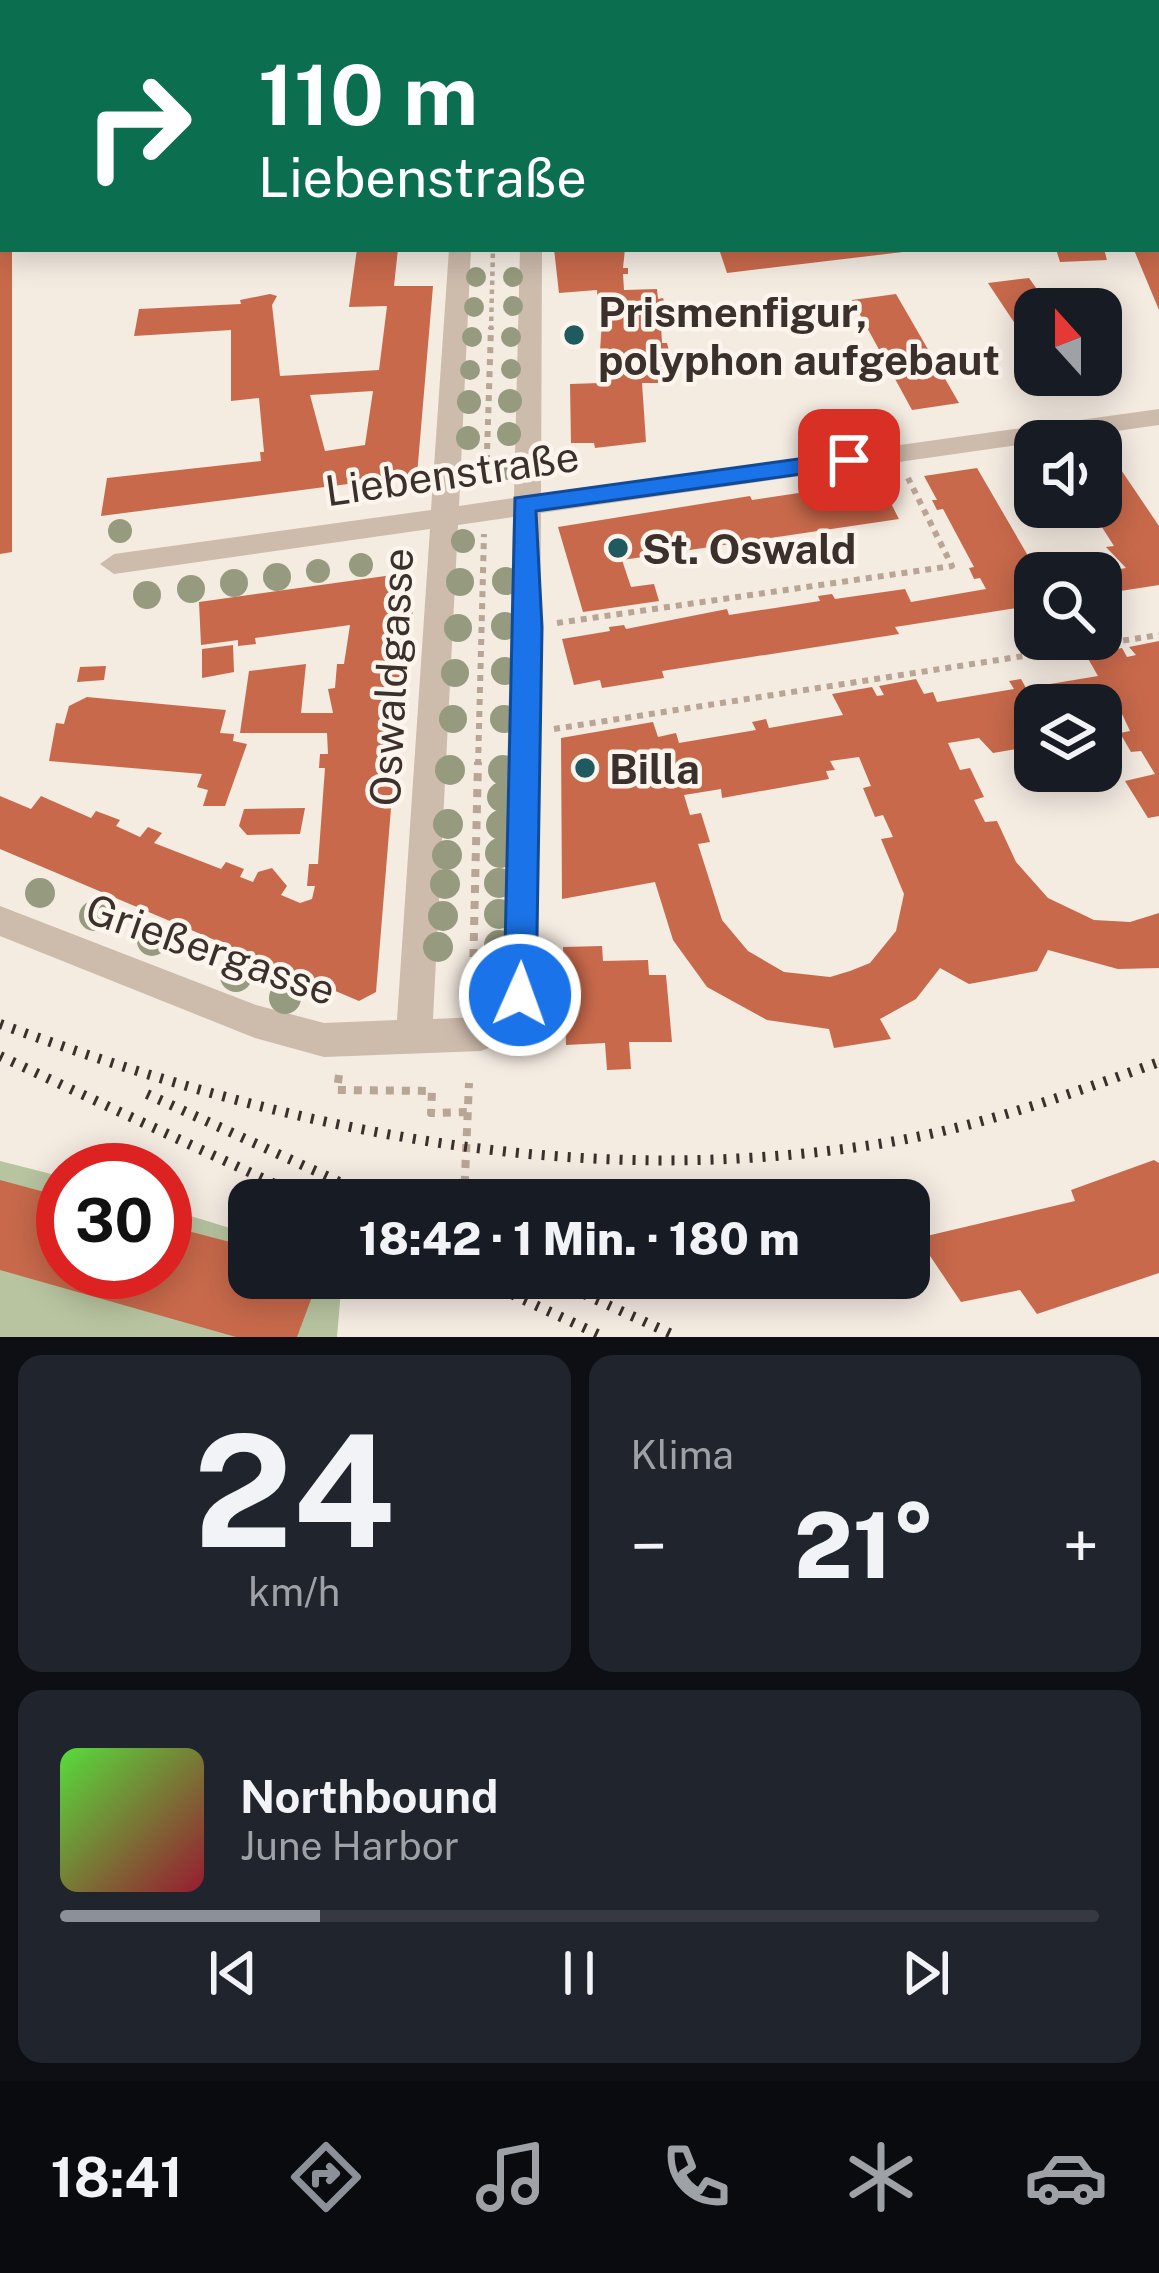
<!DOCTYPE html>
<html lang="de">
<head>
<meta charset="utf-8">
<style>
	:root { --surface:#171b24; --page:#20242c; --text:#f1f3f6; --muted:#9ea1a6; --line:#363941; --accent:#8c9099 }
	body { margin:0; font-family:"Public Sans",sans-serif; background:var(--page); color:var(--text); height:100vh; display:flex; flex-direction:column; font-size:45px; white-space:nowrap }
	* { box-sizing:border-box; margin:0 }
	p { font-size:39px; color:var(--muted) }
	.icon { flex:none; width:66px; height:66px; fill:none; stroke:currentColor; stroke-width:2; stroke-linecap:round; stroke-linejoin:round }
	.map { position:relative; height:1337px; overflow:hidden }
	.drawer { display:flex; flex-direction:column; gap:18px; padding:18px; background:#0d0f14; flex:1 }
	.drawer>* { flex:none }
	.banner { position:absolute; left:0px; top:0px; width:1161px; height:252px; box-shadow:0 6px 30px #0003; background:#0b6e4f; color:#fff; overflow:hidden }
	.needle { width:78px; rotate:339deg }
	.tools { position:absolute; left:1014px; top:288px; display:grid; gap:24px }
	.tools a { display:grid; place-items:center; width:108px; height:108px; border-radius:24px; background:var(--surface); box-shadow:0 6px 30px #0003; font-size:60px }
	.speed { position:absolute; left:36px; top:1143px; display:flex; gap:24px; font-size:60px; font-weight:700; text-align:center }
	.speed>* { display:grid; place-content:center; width:156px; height:156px; border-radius:50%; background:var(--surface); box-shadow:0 6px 30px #0003; line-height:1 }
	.speed .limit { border:18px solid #d22; background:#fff; color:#111 }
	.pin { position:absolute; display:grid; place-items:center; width:102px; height:102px; color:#fff; margin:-51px; border-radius:24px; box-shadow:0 6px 18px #0006 }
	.me { position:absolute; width:132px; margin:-66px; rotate:2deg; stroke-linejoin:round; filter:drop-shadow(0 0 9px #0008) }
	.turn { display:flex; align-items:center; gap:42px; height:252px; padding:0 60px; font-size:54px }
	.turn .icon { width:156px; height:156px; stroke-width:2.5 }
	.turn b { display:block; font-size:84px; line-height:102px }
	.big { font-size:90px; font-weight:800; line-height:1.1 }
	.drawer .tile { flex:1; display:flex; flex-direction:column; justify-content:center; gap:18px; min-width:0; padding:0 42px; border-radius:24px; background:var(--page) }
	.drawer .dial { align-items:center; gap:0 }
	.dial b { font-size:156px; line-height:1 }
	.song { display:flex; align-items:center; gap:36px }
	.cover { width:144px; height:144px; border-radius:18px; background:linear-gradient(135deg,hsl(110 70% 55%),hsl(350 70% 35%)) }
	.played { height:12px; border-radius:6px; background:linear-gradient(90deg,var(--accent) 25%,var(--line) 25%) }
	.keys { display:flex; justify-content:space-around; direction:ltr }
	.heat { display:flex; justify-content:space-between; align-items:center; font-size:66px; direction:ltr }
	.drawer .tiles { flex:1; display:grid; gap:18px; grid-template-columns:1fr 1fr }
	.tile:last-child { grid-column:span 2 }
	.trip { position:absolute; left:228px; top:1179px; width:702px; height:120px; border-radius:24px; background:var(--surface); box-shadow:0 6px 30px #0003; font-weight:800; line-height:120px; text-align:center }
	.menu { display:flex; height:192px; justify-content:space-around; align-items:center; background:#090b0e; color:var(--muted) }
	.menu .icon { width:84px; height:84px }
	.menu .active { color:var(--accent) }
	.menu b { font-size:54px; color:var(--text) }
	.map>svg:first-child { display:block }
	.green { fill:#b8c4a0 }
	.building { fill:#c8694b; fill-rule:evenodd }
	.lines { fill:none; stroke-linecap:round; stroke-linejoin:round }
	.path-far2 { stroke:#b9a596; stroke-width:4.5; stroke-dasharray:4.5 4.5; stroke-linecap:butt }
	.path-far1 { stroke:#b9a596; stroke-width:6; stroke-dasharray:6 6; stroke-linecap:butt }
	.path { stroke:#b9a596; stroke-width:8; stroke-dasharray:8 8; stroke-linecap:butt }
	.minor { fill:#cdbbac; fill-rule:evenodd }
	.rail { stroke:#3b302b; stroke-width:10; stroke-dasharray:3 10; stroke-linecap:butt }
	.tree { fill:#969b7f }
	.route { fill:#1a73e8; stroke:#114b97; stroke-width:3 }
	.poi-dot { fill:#1f5a5e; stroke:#fbf5ee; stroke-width:4.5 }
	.labels { text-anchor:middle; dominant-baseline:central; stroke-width:9; stroke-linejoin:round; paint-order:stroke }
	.poi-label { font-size:42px; font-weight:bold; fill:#3b302b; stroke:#fbf5ee; text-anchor:start }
	.street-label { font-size:42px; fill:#3b302b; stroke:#fbf5ee }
</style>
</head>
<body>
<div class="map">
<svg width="1159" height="1337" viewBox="0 0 1159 1337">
	<rect width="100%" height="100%" fill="#f4ebe1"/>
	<path class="green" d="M0 1161 63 1177V1272H165V1208L249 1234V1278H342L337 1337H0Z"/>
	<path class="building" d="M0 249H12V552L0 554Z
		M357 249H398L394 286H433L417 475 101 516 107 478 261 461 260 452H264L259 398 231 401V330L134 336 139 309 241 304 240 300 270 294 277 296 272 305 280 376 379 370 387 306 349 307ZM373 391 365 445 325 451 310 395Z
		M554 249H625L623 268H628V274H623L624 290 657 289 658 299 663 298 671 325H661L662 343H667L674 371H665L666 383H642L646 442 595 448 594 443H571L570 384 600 383V365H605V351H600L603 306H598L597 290 559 293Z
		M730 249H902L903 252 727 273 720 252Z
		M1056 249H1104L1107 260 1060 262Z
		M1159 249V310L1134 250Z
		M1029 278 1051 309H1035V354L988 283Z
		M896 294 959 403 912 410 852 300Z
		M1049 375H1097L1103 384 1059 390Z
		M1107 449 1159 526V585L1101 594V572L1126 568 1106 547 1114 546 1089 507H1101V450Z
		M977 468 1038 573 1035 605 895 627 899 634 662 671 664 678 602 688 600 680 574 685 562 639 610 631 609 627 624 625 626 629 727 609 729 615 820 601 818 596 832 594 835 599 905 589 911 602 986 589 980 578 974 579 969 568 974 567 943 509 937 510 932 500H937L924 476Z
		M880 482 899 519 622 560 631 587 654 584 659 601 583 612 558 527 750 496 752 500 832 488 830 484Z
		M407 573 413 605 409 661H403L376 992 359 1001 0 849V796L31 809 41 796 91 818 96 811 120 820 116 826 140 837 148 827 162 833 154 843 221 869 226 862 244 869 240 877 253 882 258 872 272 868 287 886 281 895 300 903 312 899 315 886H307L309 864H318L325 768H319L320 754H328L327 733H240L249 671 306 664 301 713H333L328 689 335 688 337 664H344L350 625 255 638 256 644 238 646V640L201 645 199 602Z
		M1159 641V816L1148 818 1125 781 1155 774 1141 751 1131 752 1120 733 1130 731 1122 714 1101 718V705H1035V746L993 753 979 738 948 743 960 770 970 768 984 797 974 800 985 822 997 821 1016 862 1048 898 1094 920 1130 922 1159 913V968L1118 969 1048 950 1037 971 969 984 940 968 916 999 880 1019 891 1039 834 1048 829 1029 767 1020 707 987 673 940 655 882 562 899 561 738 653 722 658 737 676 733 679 743 756 730 752 722 766 719 769 728 843 715 832 694 872 687 877 696 884 695 879 686 916 679 924 694 933 692 937 702 1014 689 1009 681 1021 679 1026 688 1098 676 1086 655 1122 648 1127 657 1136 655 1129 647ZM859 757 871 786 863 788 875 817 883 815 893 837 881 839 904 894 896 931 870 963 850 971 830 977 784 972 748 951 722 920 698 844 710 842 701 813 690 815 684 795 721 789 722 798 829 779 826 771 835 770 830 761Z
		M233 645 234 672 202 678V649Z
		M106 666 104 680 77 682 80 667Z
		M87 697 226 710 220 733 234 734 233 741 247 744 225 806H203L208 790 197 787 202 774 49 761 56 723 64 724 69 706Z
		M305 808 300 834 247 835 239 826 244 809Z
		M602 946 603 961 648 960 649 975H666L672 1042H629L631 1069 607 1070 605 1043 566 1045 563 947Z
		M1154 1160 1159 1163V1273L1037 1314 1020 1290 961 1302 918 1238 1075 1201 1071 1190Z
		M0 1180 63 1197V1272H165V1225L249 1247V1278H319L297 1337H236L0 1270Z"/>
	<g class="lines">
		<path class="path-far2" d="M132 3 139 0
			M491 330 493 249"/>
		<path class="path-far1" d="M486 485 491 327
			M557 623 952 566 908 478
			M554 729 1159 635
			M478 765 484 534"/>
		<path class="path" d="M473 973 478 762
			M339 1075 337 1090 432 1091 431 1113 468 1112
			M464 1200 469 1083"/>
		<path class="minor" d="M467 0H485V3H467Z
			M1083 0H1101L1103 3H1085Z
			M3 15V27L0 28V16Z
			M1158 137H1159V151H1158Z
			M449 249H471L459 506 514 498 520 249H542L541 495 1159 409V425L541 513 538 996 521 1035 481 1051 324 1057 255 1038 0 936V906L256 1005 324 1023 397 1020 430 529 114 574 100 564 114 554 431 510ZM513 517 502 996 495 1011 480 1017 433 1019 458 525Z"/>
		<path class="rail" d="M0 1024C286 1129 565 1191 872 1145 971 1130 1065 1096 1159 1062
			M0 1056 309 1200
			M147 1094 379 1200
			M477 1278 604 1337
			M549 1278 678 1337"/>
	</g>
	<g class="tree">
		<circle cx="476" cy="277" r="10"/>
		<circle cx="513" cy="277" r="10"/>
		<circle cx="513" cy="306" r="10"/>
		<circle cx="474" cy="307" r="10"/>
		<circle cx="472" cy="337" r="10"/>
		<circle cx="511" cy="337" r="10"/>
		<circle cx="511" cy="369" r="10"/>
		<circle cx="470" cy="370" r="10"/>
		<circle cx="510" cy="401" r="12"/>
		<circle cx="469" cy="402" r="12"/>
		<circle cx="509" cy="434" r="12"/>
		<circle cx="468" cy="438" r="12"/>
		<circle cx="509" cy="468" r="12"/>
		<circle cx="466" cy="475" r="12"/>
		<circle cx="120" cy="531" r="12"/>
		<circle cx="463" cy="541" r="12"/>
		<circle cx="361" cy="565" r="12"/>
		<circle cx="318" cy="571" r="12"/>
		<circle cx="277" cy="577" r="14"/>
		<circle cx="506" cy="581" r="14"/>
		<circle cx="460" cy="582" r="14"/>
		<circle cx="234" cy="583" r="14"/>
		<circle cx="191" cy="589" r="14"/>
		<circle cx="147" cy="595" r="14"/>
		<circle cx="505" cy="626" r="14"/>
		<circle cx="458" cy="628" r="14"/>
		<circle cx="505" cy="671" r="14"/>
		<circle cx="455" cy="673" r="14"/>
		<circle cx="453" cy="719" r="14"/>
		<circle cx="504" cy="719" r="14"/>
		<circle cx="450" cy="770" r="15"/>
		<circle cx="503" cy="770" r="15"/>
		<circle cx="502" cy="797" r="15"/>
		<circle cx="448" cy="824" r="15"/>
		<circle cx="501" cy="825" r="15"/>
		<circle cx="500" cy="853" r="15"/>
		<circle cx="447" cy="855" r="15"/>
		<circle cx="499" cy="883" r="15"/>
		<circle cx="445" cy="884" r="15"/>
		<circle cx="40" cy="893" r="15"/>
		<circle cx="499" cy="914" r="15"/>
		<circle cx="94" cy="916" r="15"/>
		<circle cx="443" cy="916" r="15"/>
		<circle cx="152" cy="941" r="15"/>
		<circle cx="499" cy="945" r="15"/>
		<circle cx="438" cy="947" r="15"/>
		<circle cx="236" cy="976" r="16"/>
		<circle cx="285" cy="998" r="16"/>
	</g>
	<path class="route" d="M849 452 858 454V466L536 511 542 627 536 995 532 1006 520 1010 509 1006 504 995 515 498Z"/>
	<g class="poi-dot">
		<circle cx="574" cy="335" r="12"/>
		<circle cx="618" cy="548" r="12"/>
		<circle cx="585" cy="768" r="12"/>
	</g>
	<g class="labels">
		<g class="poi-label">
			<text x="598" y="311">Prismenfigur,<tspan x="598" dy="48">polyphon aufgebaut</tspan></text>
			<text x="642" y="548">St. Oswald</text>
			<text x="609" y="768">Billa</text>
		</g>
		<g class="street-label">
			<text transform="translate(452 473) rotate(-8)">Liebenstraße</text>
			<text transform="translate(391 677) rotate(-87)">Oswaldgasse</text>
			<text transform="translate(211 949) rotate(19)">Grießergasse</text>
		</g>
	</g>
</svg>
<div class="tools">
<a><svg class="needle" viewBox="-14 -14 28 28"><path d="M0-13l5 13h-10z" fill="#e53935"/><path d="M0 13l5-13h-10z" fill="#9ea1a6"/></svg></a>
<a><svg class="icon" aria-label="sound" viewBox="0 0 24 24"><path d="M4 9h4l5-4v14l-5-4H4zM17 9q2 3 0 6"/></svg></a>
<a><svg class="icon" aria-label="search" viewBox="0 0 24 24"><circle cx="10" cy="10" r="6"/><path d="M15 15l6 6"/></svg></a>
<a><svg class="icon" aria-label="layers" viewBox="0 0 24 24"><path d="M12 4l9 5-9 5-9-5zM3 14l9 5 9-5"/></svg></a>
</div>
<div class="speed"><div class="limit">30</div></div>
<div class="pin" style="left:849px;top:460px;background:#d93025"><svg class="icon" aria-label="arrive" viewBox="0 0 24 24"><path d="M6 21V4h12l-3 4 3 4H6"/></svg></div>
<svg class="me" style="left:520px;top:995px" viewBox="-20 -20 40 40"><circle r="17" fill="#1a73e8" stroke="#fff" stroke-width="3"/><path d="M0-11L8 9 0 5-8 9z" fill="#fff"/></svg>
<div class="trip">18:42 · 1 Min. · 180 m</div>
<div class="banner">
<div class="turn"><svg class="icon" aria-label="right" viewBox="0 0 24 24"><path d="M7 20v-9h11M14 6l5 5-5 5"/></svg><div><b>110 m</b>Liebenstraße</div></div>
</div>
</div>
<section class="drawer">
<div class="tiles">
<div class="tile dial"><b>24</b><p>km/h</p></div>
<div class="tile"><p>Klima</p>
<div class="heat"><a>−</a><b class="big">21°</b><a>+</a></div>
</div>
<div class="tile">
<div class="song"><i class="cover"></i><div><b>Northbound</b><p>June Harbor</p></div></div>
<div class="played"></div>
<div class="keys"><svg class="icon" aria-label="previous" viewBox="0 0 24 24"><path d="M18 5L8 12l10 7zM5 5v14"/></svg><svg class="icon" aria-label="pause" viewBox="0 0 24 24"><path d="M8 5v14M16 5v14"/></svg><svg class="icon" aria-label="next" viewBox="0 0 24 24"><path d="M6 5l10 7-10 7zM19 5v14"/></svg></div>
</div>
</div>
</section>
<nav class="menu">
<b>18:41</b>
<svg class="icon active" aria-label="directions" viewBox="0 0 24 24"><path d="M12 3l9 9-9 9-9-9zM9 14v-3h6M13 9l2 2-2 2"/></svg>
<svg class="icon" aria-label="music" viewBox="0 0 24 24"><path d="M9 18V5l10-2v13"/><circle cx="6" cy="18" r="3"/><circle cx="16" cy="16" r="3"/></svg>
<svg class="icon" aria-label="phone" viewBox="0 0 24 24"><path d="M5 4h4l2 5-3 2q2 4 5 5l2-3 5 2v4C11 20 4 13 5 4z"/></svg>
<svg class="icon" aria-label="climate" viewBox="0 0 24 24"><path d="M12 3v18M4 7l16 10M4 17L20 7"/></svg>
<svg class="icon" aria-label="car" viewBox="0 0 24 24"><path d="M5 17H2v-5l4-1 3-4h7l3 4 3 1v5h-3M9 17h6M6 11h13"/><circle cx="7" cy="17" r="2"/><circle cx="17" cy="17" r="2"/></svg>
</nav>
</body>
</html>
